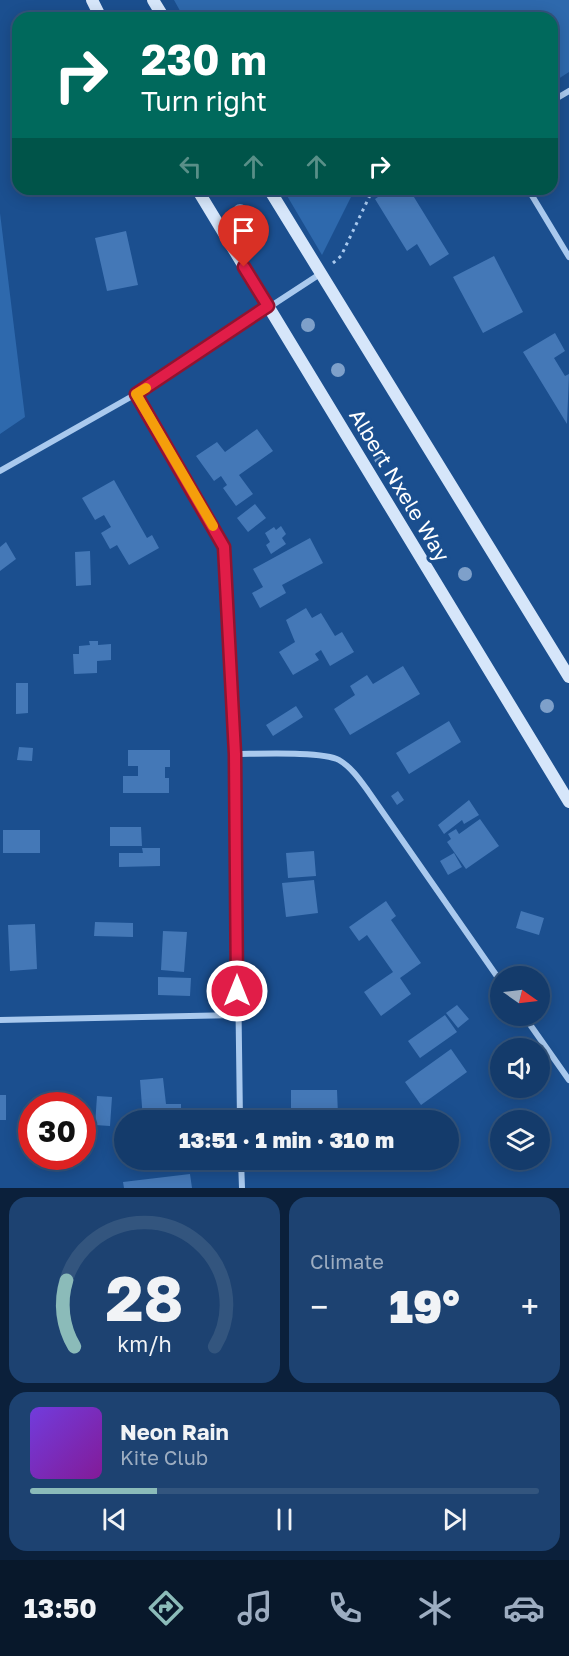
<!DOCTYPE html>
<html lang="en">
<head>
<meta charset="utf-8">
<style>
	:root { --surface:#143b6b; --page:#1d4271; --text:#f1f3f6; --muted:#9dadc1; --line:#33557e; --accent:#8bbbb9 }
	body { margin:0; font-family:"Golos Text",sans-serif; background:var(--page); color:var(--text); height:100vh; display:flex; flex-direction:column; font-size:22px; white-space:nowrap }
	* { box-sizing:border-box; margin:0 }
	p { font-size:20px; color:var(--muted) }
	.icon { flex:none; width:33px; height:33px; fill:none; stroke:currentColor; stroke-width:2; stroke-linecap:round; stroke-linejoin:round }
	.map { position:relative; height:1188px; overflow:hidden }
	.details { display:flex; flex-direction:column; gap:9px; padding:9px; background:#0b203b; flex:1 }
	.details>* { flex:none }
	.top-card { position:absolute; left:12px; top:12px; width:546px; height:183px; border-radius:18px; box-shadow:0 3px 15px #0003,0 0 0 2px var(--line); background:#00695c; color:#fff; overflow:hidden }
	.needle { width:39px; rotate:104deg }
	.buttons { position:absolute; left:490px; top:966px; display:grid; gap:12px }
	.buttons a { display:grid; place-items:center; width:60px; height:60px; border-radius:50%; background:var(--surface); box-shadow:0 3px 15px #0003,0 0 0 2px var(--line); font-size:30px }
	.speed { position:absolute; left:18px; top:1092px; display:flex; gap:12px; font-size:30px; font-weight:700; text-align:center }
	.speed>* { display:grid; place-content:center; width:78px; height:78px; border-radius:50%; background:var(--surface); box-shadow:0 3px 15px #0003,0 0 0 2px var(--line); line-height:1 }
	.speed .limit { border:9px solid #d22; background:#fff; color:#111 }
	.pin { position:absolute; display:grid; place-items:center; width:51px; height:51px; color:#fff; margin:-62px -26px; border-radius:50% 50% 50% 0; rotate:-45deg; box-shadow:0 0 6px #0007 }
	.pin .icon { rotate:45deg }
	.me { position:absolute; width:66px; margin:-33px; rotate:0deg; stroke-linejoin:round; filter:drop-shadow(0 0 4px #0008) }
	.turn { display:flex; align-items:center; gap:21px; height:126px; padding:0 30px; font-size:27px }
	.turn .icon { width:78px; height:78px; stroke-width:2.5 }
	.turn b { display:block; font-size:42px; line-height:51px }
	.lanes { display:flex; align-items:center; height:57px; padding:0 30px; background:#0003; justify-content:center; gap:30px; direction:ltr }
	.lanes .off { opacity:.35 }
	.big { font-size:45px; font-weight:800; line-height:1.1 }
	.details .widget { flex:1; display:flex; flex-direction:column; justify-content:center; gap:9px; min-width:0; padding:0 21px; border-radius:18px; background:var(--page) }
	.details .dial { align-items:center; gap:0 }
	.dial svg { height:156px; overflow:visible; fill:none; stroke:var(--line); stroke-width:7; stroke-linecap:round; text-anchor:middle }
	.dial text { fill:var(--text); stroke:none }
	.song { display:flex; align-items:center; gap:18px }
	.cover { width:72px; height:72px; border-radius:9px; background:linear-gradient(135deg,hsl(260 70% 55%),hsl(290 70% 35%)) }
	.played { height:6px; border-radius:3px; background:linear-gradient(90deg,var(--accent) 25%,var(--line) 25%) }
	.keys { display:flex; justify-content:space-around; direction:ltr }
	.heat { display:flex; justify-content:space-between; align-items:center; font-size:33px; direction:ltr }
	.details .tiles { flex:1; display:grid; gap:9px; grid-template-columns:1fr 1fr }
	.widget:last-child { grid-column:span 2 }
	.trip { position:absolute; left:114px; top:1110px; width:345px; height:60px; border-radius:30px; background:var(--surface); box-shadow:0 3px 15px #0003,0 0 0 2px var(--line); font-weight:800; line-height:60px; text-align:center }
	.tab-bar { display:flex; height:96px; justify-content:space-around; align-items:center; background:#08182b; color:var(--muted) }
	.tab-bar .icon { width:42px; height:42px }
	.tab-bar .current { color:var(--accent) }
	.tab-bar b { font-size:27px; color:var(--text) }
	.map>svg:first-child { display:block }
	.green { fill:#2e69ad }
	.building { fill:#4478b7 }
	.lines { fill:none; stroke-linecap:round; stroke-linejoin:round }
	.path { stroke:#a9c9ee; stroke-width:3; stroke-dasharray:3 4.5; stroke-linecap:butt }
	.minor { stroke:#a9c9ee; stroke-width:6 }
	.secondary { stroke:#d6e6fa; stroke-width:12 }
	.tree { fill:#7ea0ca }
	.route-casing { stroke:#92132f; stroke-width:15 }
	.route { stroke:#e11d48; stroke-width:10 }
	.slow { stroke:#f59e0b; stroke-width:10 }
	.labels { text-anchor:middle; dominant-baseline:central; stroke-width:6; stroke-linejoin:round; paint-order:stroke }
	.street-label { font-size:21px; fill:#fff; stroke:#1b4f8f }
</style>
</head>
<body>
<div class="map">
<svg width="569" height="1188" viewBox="0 0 569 1188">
	<rect width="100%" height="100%" fill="#1b4f8f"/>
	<path class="green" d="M174 0H569V72L552 83V18H184Z
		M283 189H355L322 255Z
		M0 213 25 417 0 434Z"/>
	<path class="building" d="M390 189H409L449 254 430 266 417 244 407 251 375 199Z
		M126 231 138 285 107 291 95 238Z
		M494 256 523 312 483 333 453 277Z
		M555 333 565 351 554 358 565 376 569 374 567 424 523 352Z
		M257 429 273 451 239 475 253 494 236 506 223 488 227 485 221 476 214 481 196 456 217 442 225 452Z
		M114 480 147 538 152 535 159 548 129 565 117 545 110 549 101 533 111 527 104 515 95 520 82 498Z
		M255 504 266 518 248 532 237 518Z
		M281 526 286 534 282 538 286 544 271 554 266 545 270 542 265 533 274 527 276 530Z
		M310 538 323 563 282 585 286 593 260 608 252 593 263 587 253 569Z
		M6 542 16 559 0 571V547Z
		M90 551 91 585 76 586 75 552Z
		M306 608 312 618 321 613 335 636 342 632 354 652 330 666 321 650 315 654 319 660 293 675 279 652 295 642 286 620Z
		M89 641H98V645L111 644V660L97 661V673L74 674 73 654H79V646L90 645Z
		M403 666 420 694 350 735 334 709 355 695 350 686 367 675 373 684Z
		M16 683H28V713L16 714Z
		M296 706 303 717 273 736 266 725Z
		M449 721 461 742 409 774 396 753Z
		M19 747 33 748 32 761 17 760Z
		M128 750H170V767H165V778H169V793H123V776H138V766H128Z
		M398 791 404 800 397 805 391 796Z
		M469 800 479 815 464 824 462 820 444 834 438 825Z
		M480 819 499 846 466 869 447 842 451 839 448 834 456 829 459 834Z
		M110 827H141L142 846H110Z
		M3 830H40V853H3Z
		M142 848H160V866L119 867V853H143Z
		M314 851 316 876 288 878 286 853Z
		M454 853 462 867 448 875 440 861Z
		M314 880 318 913 286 917 282 883Z
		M386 901 396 916 391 920 421 963 400 978 411 994 381 1016 364 992 393 972 367 935 359 941 349 927Z
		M521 911 544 918 539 935 516 928Z
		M95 922 133 923V937L94 936Z
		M35 924 37 969 10 971 8 925Z
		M163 931 187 932 184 972 161 970Z
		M158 977 191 978 190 996 158 995Z
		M457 1005 469 1019 458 1028 446 1013Z
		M445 1015 457 1032 420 1058 408 1041Z
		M451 1049 467 1072 421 1105 405 1082Z
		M163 1078 166 1104H181V1120H143L140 1080Z
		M291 1090H337L338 1115H327V1120H296V1114L291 1115Z
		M0 1095H6V1120H0Z
		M97 1096 112 1097 110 1126 95 1125Z
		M297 1160H327V1165H297Z
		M347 1160H360L362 1168 349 1170Z
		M190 1174 192 1188H124L123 1182Z"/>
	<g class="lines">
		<path class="path" d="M333 263 341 256 373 189"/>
		<path class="minor" d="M552 101 569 91
			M528 189 569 257
			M136 394 221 540 225 555 235 754 240 1120
			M0 471 136 394 320 274
			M235 754C257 754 323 751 339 760 351 767 360 780 368 791L501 982
			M524 1016 569 1080
			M0 1020 237 1015
			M241 1160 242 1188"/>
		<path class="secondary" d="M92 0 101 18
			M153 0 164 18
			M197 189 569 802
			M269 189 569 677"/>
	</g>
	<g class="tree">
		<circle cx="240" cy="211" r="7"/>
		<circle cx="308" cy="325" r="7"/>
		<circle cx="338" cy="370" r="7"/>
		<circle cx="381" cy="458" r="7"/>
		<circle cx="465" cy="574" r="7"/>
		<circle cx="547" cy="706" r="7"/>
	</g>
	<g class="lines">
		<g class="route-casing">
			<path id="route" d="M237 991 235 754 224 547 136 394 268 306 244 267"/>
		</g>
		<use href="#route" class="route"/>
		<path class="slow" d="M146 388 136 394 213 526"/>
	</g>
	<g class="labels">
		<g class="street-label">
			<text transform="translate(400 485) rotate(59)">Albert Nxele Way</text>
		</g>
	</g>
</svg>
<div class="buttons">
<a><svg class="needle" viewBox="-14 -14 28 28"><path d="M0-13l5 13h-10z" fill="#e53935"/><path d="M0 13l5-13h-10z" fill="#9dadc1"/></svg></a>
<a><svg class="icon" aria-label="sound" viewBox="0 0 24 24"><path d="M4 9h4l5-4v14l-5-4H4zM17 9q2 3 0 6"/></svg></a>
<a><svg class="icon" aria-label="layers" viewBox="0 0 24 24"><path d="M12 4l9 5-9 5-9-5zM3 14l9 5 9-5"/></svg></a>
</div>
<div class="speed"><div class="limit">30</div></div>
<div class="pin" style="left:244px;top:267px;background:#d93025"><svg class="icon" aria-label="arrive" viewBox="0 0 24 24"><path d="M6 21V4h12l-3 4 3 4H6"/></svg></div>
<svg class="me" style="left:237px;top:991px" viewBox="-20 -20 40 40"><circle r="17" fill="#e11d48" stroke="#fff" stroke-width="3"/><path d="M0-11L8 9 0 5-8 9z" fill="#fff"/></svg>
<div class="trip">13:51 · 1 min · 310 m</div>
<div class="top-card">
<div class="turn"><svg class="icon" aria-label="right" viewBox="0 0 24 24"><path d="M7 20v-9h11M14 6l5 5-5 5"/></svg><div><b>230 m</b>Turn right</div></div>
<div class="lanes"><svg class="icon off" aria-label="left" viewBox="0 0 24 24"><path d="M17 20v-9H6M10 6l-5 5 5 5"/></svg><svg class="icon off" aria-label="ahead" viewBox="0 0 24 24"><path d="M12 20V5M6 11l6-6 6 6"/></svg><svg class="icon off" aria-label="ahead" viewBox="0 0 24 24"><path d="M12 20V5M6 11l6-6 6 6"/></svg><svg class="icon" aria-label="right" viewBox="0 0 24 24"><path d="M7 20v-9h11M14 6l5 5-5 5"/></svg></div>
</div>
</div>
<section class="details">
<div class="tiles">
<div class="widget dial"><svg viewBox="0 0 100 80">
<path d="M14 69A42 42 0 1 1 86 69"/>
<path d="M14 69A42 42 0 0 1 10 35" stroke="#8bbbb9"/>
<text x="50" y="56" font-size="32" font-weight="700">28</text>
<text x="50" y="72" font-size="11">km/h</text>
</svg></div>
<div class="widget"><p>Climate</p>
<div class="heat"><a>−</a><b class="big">19°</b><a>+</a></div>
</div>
<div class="widget">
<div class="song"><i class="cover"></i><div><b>Neon Rain</b><p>Kite Club</p></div></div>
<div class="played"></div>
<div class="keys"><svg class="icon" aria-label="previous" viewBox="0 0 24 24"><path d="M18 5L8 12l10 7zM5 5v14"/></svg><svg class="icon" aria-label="pause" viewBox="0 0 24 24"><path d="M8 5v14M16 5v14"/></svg><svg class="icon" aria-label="next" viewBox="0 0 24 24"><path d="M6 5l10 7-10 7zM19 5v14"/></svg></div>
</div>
</div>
</section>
<nav class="tab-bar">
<b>13:50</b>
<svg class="icon current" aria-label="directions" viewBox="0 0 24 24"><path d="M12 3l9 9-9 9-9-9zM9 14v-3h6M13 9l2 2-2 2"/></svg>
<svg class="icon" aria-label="music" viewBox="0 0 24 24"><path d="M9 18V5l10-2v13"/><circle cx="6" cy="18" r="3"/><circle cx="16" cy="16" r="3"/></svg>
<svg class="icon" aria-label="phone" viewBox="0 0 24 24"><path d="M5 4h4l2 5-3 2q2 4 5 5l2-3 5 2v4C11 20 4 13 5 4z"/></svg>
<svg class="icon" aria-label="climate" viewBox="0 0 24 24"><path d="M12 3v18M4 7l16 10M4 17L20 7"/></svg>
<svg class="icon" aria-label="car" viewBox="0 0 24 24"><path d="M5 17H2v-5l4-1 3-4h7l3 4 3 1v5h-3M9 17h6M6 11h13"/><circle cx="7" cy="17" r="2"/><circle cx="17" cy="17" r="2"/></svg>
</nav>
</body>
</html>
